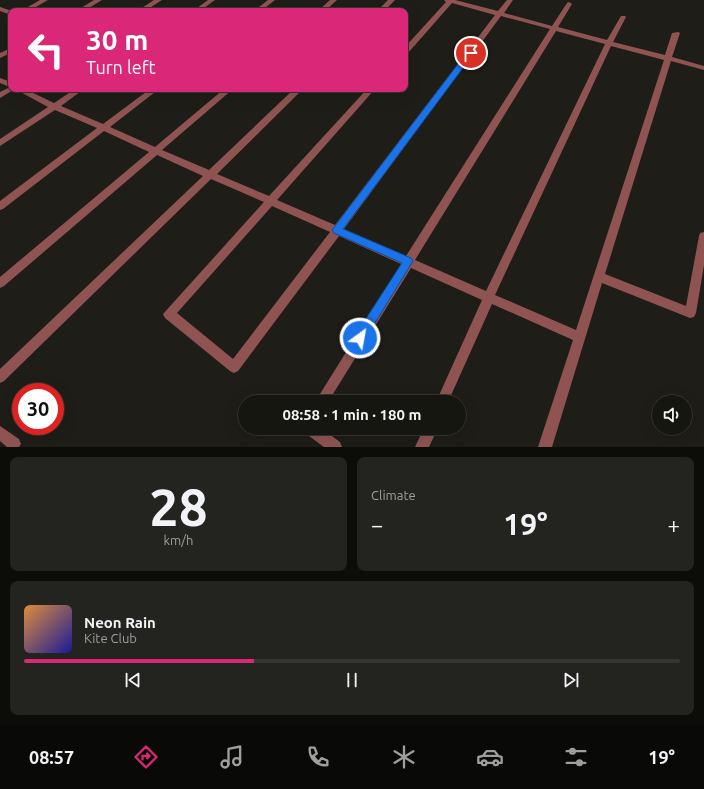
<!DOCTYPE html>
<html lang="en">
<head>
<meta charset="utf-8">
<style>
	:root { --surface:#161611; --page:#23231f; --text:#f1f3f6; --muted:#9e9f9f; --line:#353531; --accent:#db2777 }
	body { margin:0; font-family:Ubuntu,sans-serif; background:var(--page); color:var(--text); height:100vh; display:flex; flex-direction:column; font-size:15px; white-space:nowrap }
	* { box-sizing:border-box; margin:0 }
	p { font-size:13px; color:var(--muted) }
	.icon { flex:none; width:22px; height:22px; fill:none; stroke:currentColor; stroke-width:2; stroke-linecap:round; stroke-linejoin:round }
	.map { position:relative; height:447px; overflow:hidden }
	.panel { display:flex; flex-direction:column; gap:10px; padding:10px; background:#0c0c09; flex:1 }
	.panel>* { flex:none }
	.top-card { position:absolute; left:8px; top:8px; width:400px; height:84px; border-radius:8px; box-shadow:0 4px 16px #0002,0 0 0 1px var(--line); background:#db2777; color:#fff; overflow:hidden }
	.controls { position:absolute; left:652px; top:395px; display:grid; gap:8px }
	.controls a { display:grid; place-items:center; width:40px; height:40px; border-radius:50%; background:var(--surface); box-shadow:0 4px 16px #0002,0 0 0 1px var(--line); font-size:20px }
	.speed { position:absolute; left:12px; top:383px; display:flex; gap:8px; font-size:20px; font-weight:700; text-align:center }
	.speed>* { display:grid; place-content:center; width:52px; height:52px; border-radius:50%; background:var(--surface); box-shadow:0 4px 16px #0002,0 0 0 1px var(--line); line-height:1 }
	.speed .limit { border:6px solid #d22; background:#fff; color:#111 }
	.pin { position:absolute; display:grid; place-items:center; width:34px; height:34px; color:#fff; margin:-17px; border:2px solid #fff; border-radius:50%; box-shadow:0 1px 4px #0007 }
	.me { position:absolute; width:44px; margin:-22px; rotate:32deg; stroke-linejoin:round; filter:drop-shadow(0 0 3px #0008) }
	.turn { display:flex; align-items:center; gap:14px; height:84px; padding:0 12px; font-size:18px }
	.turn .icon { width:52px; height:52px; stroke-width:2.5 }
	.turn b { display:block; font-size:28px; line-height:34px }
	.big { font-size:30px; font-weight:700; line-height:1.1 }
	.panel .card { flex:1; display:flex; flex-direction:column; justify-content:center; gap:6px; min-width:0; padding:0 14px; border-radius:8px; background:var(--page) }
	.panel .dial { align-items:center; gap:0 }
	.dial b { font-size:52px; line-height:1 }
	.song { display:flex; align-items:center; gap:12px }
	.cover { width:48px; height:48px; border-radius:6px; background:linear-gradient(135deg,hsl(30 70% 55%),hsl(240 70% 35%)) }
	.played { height:4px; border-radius:2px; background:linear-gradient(90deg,var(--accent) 35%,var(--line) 35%) }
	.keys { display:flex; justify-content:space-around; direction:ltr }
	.heat { display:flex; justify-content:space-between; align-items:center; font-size:22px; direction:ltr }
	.panel .tiles { flex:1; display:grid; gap:10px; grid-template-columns:1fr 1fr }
	.card:last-child { grid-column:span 2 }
	.trip { position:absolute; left:238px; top:395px; width:228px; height:40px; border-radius:20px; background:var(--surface); box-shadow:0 4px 16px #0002,0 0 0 1px var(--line); font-weight:700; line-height:40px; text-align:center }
	.menu { display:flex; height:64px; justify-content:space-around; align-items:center; background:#090907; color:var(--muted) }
	.menu .icon { width:28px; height:28px }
	.menu .on { color:var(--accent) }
	.menu b { font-size:18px; color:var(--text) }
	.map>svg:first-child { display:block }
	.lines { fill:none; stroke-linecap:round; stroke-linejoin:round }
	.minor { fill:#8f5452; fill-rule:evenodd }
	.route { fill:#1a73e8; stroke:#114b97 }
</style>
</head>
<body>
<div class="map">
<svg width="704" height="447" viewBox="0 0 704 447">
	<rect width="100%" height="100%" fill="#1e1d17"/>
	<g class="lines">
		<path class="minor" d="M40 0H48L29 11H21Z
			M94 0H102L84 11H76Z
			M154 0H162L145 11H137Z
			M208 0H215L200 11H193Z
			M268 0H275L261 11H254Z
			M330 0H337L325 11H318Z
			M388 0H395L384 11H377Z
			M444 0H455L498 11 507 0H513L504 13 552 26 567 3 569 2 572 4 558 27 607 40 621 16H625L626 17 613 42 665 55 672 33 678 32 680 33 672 57 704 66V70L671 61 605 274 686 306 699 236 700 233 704 232V265L696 313 694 317 690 318 602 283 552 447H538L573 340 492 304 448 402H436L482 300 411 268 328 402H315L401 264 339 236 238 371 234 373 230 371 165 318 163 314 264 202 211 179 4 381 0 383V369L203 176 157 155 4 286 0 288V277L149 152 104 131 3 209 0 210V201L97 128 55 110 0 146V139L48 107 15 89H25L54 103 75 89H84L61 106 103 124 150 89H159L110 127 155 147 224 89H233L162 150 209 170 294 89H303L217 174 269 196 367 89H375L277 200 335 225 495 15 452 3 408 53H405V47L446 2ZM501 16 550 29 406 256 344 229ZM556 31 605 44 486 291 415 260ZM611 46 664 60 576 330 495 295ZM272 206 330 232 233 359 177 313Z
			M0 7 12 11 11 15 0 11Z
			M11 48V53L0 58V53Z
			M0 78 11 82V89H15L0 98V92L10 87 0 83Z
			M0 426 19 439 21 444 19 447H7L0 441Z
			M303 428H321L340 442 342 447H324L305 433Z
			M424 428H438L429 447H415Z"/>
	</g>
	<path class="route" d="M468 51 474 53 343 229 411 258 413 261 364 341 360 343 356 341 355 338 356 334 402 263 334 233 332 230Z"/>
</svg>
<div class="controls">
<a><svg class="icon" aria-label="sound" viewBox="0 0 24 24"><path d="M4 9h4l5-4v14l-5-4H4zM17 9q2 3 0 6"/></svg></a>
</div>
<div class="speed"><div class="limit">30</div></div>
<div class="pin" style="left:471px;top:53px;background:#d93025"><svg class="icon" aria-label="arrive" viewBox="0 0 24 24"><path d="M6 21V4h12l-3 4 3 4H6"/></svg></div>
<svg class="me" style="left:360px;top:338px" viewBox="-20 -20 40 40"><circle r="17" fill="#1a73e8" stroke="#fff" stroke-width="3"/><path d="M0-11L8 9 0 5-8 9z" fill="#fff"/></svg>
<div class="trip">08:58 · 1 min · 180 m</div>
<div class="top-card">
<div class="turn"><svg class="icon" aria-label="left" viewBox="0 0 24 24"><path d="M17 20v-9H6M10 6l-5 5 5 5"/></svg><div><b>30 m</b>Turn left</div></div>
</div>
</div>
<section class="panel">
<div class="tiles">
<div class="card dial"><b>28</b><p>km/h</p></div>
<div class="card"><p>Climate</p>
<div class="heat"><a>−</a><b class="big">19°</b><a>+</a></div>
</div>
<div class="card">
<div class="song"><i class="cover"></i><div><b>Neon Rain</b><p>Kite Club</p></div></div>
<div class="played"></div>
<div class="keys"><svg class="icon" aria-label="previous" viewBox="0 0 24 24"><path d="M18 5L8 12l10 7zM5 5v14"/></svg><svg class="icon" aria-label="pause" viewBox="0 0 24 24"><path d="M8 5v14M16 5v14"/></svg><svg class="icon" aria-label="next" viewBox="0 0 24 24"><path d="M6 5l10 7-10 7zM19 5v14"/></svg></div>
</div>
</div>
</section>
<nav class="menu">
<b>08:57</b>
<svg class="icon on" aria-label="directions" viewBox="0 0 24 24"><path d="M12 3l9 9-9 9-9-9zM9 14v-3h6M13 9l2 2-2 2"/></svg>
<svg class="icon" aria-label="music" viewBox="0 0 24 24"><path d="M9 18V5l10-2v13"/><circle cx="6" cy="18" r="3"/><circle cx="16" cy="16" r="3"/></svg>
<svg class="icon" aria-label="phone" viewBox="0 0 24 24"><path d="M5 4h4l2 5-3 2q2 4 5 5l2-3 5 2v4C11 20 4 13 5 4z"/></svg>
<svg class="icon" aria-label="climate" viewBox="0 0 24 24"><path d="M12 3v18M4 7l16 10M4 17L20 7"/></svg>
<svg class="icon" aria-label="car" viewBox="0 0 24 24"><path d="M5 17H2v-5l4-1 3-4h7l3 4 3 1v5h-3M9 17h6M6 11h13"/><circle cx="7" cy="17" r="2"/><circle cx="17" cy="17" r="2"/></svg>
<svg class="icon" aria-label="filters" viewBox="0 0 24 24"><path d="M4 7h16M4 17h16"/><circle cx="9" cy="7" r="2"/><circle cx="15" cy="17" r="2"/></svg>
<b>19°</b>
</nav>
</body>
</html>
